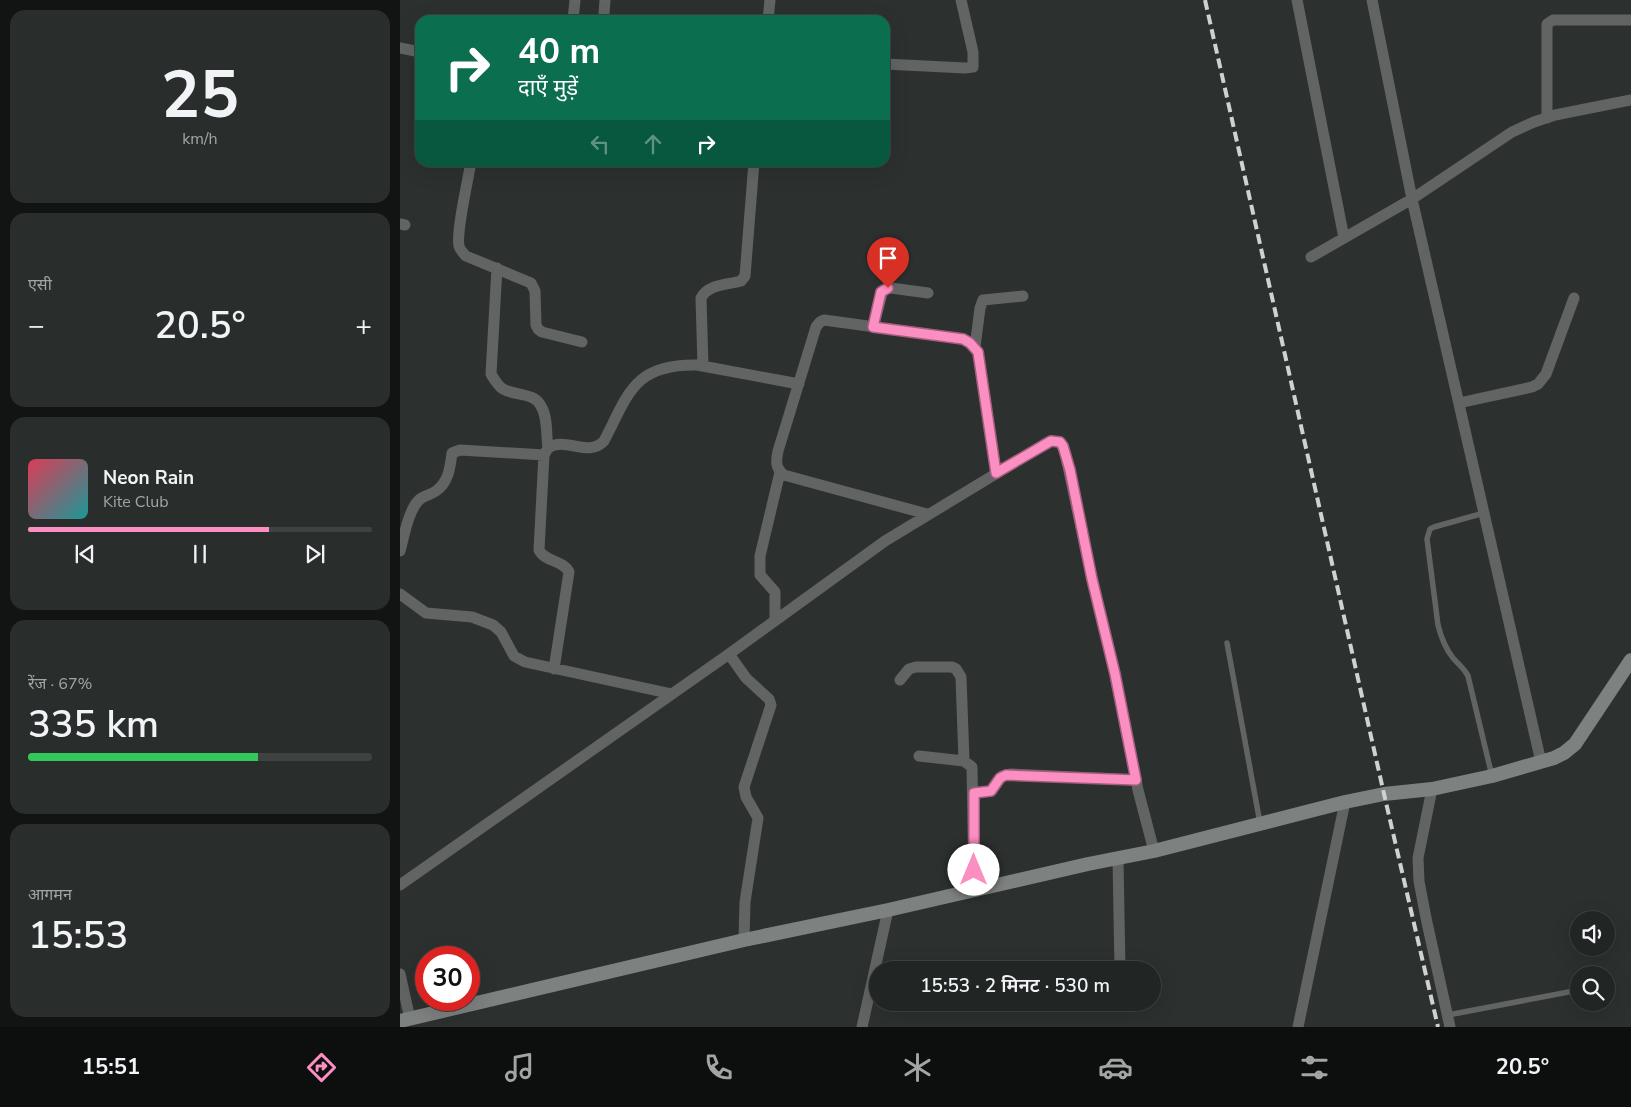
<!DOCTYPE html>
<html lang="hi">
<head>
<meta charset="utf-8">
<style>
	:root { --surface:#212523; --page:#292d2b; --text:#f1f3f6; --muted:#a2a5a6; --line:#3e4241; --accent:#fc8fc2 }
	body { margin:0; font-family:"Nunito Sans","Noto Sans Devanagari",sans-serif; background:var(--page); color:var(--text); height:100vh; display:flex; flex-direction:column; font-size:19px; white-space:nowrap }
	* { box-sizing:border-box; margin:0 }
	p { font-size:16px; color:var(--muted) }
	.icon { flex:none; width:28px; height:28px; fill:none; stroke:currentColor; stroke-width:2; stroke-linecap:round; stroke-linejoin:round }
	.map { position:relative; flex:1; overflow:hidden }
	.details { display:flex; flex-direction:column; gap:10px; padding:10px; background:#121413; width:400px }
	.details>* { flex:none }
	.banner { position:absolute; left:15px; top:15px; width:475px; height:152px; border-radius:15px; box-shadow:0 5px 20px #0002,0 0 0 1px var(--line); background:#0b6e4f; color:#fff; overflow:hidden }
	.buttons { position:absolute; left:1170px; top:911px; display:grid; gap:10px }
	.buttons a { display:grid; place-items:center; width:45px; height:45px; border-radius:50%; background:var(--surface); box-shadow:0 5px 20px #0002,0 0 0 1px var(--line); font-size:25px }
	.speed { position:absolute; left:15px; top:946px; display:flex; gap:10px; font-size:25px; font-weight:700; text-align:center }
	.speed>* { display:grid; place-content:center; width:65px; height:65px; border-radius:50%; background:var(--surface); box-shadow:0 5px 20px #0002,0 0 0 1px var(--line); line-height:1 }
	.speed .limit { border:8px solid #d22; background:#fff; color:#111 }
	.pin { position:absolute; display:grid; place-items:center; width:42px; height:42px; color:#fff; margin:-51px -21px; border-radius:50% 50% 50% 0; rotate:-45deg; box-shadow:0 0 5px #0007 }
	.pin .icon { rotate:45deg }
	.me { position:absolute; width:55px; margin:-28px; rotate:0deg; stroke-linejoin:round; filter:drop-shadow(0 0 4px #0008) }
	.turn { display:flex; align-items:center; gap:18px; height:105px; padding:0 20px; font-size:22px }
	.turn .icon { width:65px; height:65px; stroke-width:2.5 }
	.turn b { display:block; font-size:35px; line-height:42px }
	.lanes { display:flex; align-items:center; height:48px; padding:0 20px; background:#0003; justify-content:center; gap:25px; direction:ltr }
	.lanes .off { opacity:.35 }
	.big { font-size:38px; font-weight:600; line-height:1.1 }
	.details .widget { flex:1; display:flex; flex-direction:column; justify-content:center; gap:8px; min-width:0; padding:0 18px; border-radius:15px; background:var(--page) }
	.details .dial { align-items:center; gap:0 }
	.dial b { font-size:65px; line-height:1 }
	.song { display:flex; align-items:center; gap:15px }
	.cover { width:60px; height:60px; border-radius:8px; background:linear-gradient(135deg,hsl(350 70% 55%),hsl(180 70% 35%)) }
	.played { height:5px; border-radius:2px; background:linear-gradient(90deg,var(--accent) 70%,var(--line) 70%) }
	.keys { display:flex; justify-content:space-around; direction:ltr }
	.heat { display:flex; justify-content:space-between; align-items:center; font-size:28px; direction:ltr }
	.charge { height:8px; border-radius:4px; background:linear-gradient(90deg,#34c759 67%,var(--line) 0) }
	.trip { position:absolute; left:469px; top:961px; width:292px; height:50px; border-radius:25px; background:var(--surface); box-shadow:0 5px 20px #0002,0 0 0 1px var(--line); font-weight:600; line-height:50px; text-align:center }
	.menu { display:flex; height:80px; justify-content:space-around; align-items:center; background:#0d0f0e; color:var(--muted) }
	.menu .icon { width:35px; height:35px }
	.menu .current { color:var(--accent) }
	.menu b { font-size:22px; color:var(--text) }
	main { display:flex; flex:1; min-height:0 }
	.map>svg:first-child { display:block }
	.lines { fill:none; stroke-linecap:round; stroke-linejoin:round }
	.service { stroke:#626463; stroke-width:5.5 }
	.minor { stroke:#626463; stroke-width:11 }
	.secondary { stroke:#7d817f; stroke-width:14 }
	.rail { stroke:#ced2d1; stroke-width:4; stroke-dasharray:10 5; stroke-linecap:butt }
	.route-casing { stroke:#a45d7e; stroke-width:12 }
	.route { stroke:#fc8fc2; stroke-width:9 }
</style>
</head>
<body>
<main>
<section class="details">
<div class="widget dial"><b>25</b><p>km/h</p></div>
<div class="widget"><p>एसी</p>
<div class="heat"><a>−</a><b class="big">20.5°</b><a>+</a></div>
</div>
<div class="widget">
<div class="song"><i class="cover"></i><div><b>Neon Rain</b><p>Kite Club</p></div></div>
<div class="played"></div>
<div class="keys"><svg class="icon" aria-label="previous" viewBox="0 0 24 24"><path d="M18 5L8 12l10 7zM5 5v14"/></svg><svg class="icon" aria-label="pause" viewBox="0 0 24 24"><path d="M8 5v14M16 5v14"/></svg><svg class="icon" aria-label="next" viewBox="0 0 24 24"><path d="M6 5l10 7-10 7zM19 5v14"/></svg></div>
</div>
<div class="widget"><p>रेंज · 67%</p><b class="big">335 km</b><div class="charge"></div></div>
<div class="widget"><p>आगमन</p><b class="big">15:53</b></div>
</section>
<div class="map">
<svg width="1231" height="1027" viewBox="0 0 1231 1027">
	<rect width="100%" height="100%" fill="#2c312f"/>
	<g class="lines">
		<path class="service" d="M1084 513 1034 527 1030 529 1027 539 1038 625C1041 637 1045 648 1053 658 1059 665 1064 668 1068 676L1092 776
			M827 643 860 823
			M1048 1015 1179 990"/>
		<path class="minor" d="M897 0 944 238
			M972 0 1012 199 1141 762
			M204 14 205 0
			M173 20 175 0
			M368 20 370 0
			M0 48 20 52
			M485 64 565 68 573 67V52L561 0
			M1147 118V24L1153 20H1231
			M71 162C68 180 56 232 59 246 60 250 63 253 66 256L131 283 135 291 136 325 138 329 142 332 182 342
			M0 224 5 225
			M911 257 1012 199 1112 132 1134 122 1155 115 1231 100
			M97 268 91 374C94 379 98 386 103 389 115 396 134 392 141 406 148 417 146 435 148 448
			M473 327 483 290 491 288 528 293
			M575 347 580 308 583 300 623 296
			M303 366 301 298C308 284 327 285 341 281L345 276 354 162
			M1059 403 1132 387 1138 384 1146 374 1174 298
			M527 514 384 475C375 468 376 461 378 451L416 327 420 322 424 320 563 339 570 343 578 352 596 473
			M0 551C4 537 8 511 19 500 23 496 30 495 36 491 49 482 50 467 52 453L60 450 144 455
			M0 594 26 613 72 617 93 625 101 632 114 656 125 662 272 694
			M375 620V592L360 575V556L380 472
			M329 654 346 678 369 699 371 705 344 787 346 797 358 818 345 902 344 940
			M154 669 169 572C163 560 145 562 139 550L144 455 148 448C165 436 188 458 204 441 229 393 234 364 297 365L399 384
			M500 680 509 669 516 667H552L556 669 561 677 564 761
			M519 756 564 761 572 767 574 889
			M1032 789 1018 858 1019 881 1026 918 1050 1027
			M573 793 591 791 602 776 610 774 736 780
			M718 858 720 970
			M0 885 329 654 485 541 645 444 651 441 660 442 665 452 692 579 715 674 738 790 754 851
			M0 974 10 1019
			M720 1002V1004
			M462 1027 488 910
			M898 1027 945 802"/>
		<path class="secondary" d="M0 1021 344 940 488 910 688 864 754 851 945 802 984 794 1032 789 1092 776 1154 758 1164 753 1175 744 1231 660"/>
		<path class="rail" d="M805 0 984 794 1038 1027"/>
	</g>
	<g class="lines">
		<g class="route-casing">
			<path id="route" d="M488 288 481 292 473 327 563 339 570 343 578 352 596 473 651 441 660 442 663 446 670 470 692 579 715 674 736 780 606 775 600 778 591 791 574 793V870"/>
		</g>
		<use href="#route" class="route"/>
	</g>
</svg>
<div class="buttons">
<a><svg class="icon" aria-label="sound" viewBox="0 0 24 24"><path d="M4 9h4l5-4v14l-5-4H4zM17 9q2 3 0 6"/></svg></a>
<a><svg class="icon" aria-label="search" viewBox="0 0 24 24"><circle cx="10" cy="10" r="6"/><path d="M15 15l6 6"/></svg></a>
</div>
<div class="speed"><div class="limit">30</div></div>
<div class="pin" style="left:488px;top:288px;background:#d93025"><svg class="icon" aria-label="arrive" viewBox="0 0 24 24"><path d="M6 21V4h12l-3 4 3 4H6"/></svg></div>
<svg class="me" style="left:574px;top:870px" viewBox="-20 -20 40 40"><circle r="19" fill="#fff"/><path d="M0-13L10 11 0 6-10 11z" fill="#fc8fc2"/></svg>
<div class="trip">15:53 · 2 मिनट · 530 m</div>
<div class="banner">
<div class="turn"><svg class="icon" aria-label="right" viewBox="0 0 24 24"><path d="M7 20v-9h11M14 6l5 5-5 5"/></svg><div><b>40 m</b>दाएँ मुड़ें</div></div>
<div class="lanes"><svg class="icon off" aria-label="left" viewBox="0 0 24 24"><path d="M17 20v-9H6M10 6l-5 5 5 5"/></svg><svg class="icon off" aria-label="ahead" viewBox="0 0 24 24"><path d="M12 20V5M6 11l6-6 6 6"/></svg><svg class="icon" aria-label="right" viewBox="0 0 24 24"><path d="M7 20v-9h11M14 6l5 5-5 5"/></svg></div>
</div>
</div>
</main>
<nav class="menu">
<b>15:51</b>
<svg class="icon current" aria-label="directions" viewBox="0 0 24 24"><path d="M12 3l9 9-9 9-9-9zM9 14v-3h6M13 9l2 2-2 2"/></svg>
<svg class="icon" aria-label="music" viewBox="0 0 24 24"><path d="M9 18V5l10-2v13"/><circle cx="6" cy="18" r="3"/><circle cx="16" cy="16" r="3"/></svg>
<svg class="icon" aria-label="phone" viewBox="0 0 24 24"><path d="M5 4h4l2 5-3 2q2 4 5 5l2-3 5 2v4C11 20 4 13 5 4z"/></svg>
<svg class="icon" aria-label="climate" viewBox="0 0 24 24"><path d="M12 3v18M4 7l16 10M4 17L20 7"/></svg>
<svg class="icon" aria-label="car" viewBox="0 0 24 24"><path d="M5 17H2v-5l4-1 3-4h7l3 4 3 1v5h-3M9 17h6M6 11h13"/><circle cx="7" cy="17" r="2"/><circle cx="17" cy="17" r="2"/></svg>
<svg class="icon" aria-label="filters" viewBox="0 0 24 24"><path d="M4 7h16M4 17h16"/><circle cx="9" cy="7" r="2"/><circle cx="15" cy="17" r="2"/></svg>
<b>20.5°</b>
</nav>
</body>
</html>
